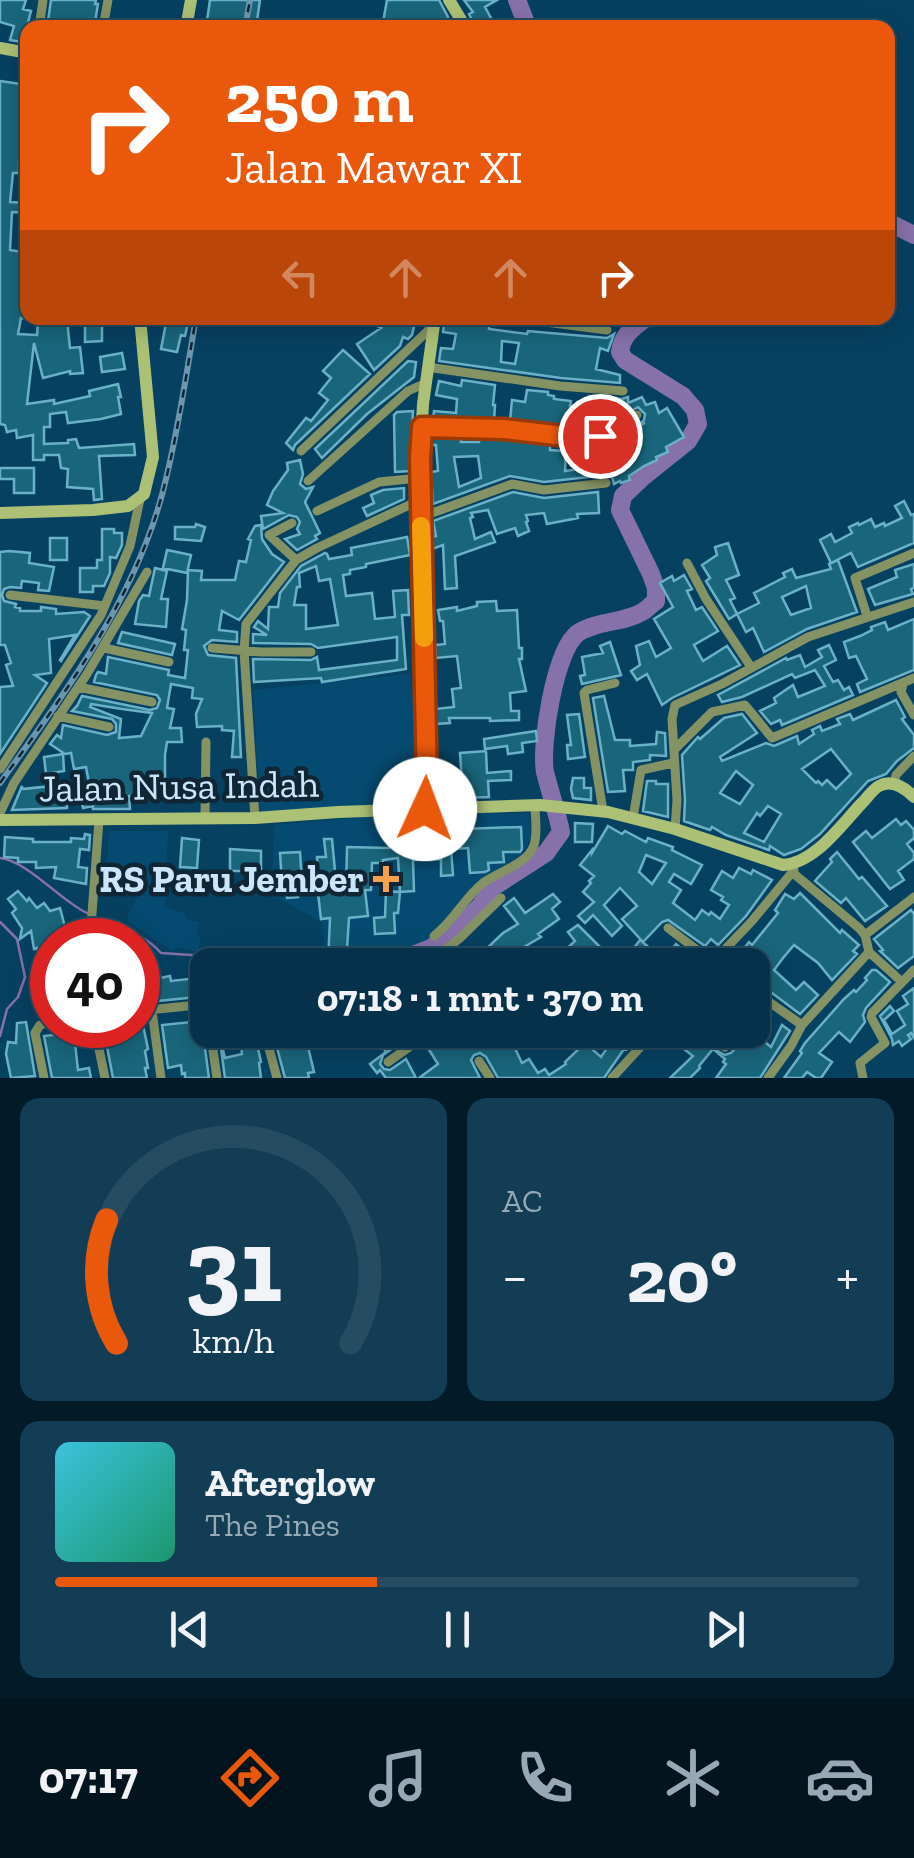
<!DOCTYPE html>
<html lang="id">
<head>
<meta charset="utf-8">
<style>
	:root { --surface:#05314a; --page:#133d54; --text:#f1f3f6; --muted:#97a9b5; --line:#264c62; --accent:#ea580c }
	body { margin:0; font-family:"Zilla Slab",serif; background:var(--page); color:var(--text); height:100vh; display:flex; flex-direction:column; font-size:38px; white-space:nowrap }
	* { box-sizing:border-box; margin:0 }
	p { font-size:32px; color:var(--muted) }
	.icon { flex:none; width:55px; height:55px; fill:none; stroke:currentColor; stroke-width:2; stroke-linecap:round; stroke-linejoin:round }
	.map { position:relative; height:1078px; overflow:hidden }
	.sheet { display:flex; flex-direction:column; gap:20px; padding:20px; background:#031b29; flex:1 }
	.sheet>* { flex:none }
	.hud { position:absolute; left:20px; top:20px; width:875px; height:305px; border-radius:20px; box-shadow:0 5px 25px #0003,0 0 0 2px var(--line); background:#ea580c; color:#fff; overflow:hidden }
	.speed { position:absolute; left:30px; top:918px; display:flex; gap:20px; font-size:50px; font-weight:700; text-align:center }
	.speed>* { display:grid; place-content:center; width:130px; height:130px; border-radius:50%; background:var(--surface); box-shadow:0 5px 25px #0003,0 0 0 2px var(--line); line-height:1 }
	.speed .limit { border:15px solid #d22; background:#fff; color:#111 }
	.pin { position:absolute; display:grid; place-items:center; width:85px; height:85px; color:#fff; margin:-42px; border:5px solid #fff; border-radius:50%; box-shadow:0 2px 10px #0007 }
	.me { position:absolute; width:110px; margin:-55px; rotate:2deg; stroke-linejoin:round; filter:drop-shadow(0 0 8px #0008) }
	.turn { display:flex; align-items:center; gap:35px; height:210px; padding:0 40px; font-size:45px }
	.turn .icon { width:130px; height:130px; stroke-width:2.5 }
	.turn b { display:block; font-size:70px; line-height:85px }
	.lanes { display:flex; align-items:center; height:95px; padding:0 40px; background:#0003; justify-content:center; gap:50px; direction:ltr }
	.lanes .off { opacity:.35 }
	.big { font-size:75px; font-weight:800; line-height:1.1 }
	.sheet .widget { flex:1; display:flex; flex-direction:column; justify-content:center; gap:15px; min-width:0; padding:0 35px; border-radius:20px; background:var(--page) }
	.sheet .dial { align-items:center; gap:0 }
	.dial svg { height:260px; overflow:visible; fill:none; stroke:var(--line); stroke-width:7; stroke-linecap:round; text-anchor:middle }
	.dial text { fill:var(--text); stroke:none }
	.song { display:flex; align-items:center; gap:30px }
	.cover { width:120px; height:120px; border-radius:15px; background:linear-gradient(135deg,hsl(190 70% 55%),hsl(160 70% 35%)) }
	.played { height:10px; border-radius:5px; background:linear-gradient(90deg,var(--accent) 40%,var(--line) 40%) }
	.keys { display:flex; justify-content:space-around; direction:ltr }
	.heat { display:flex; justify-content:space-between; align-items:center; font-size:55px; direction:ltr }
	.sheet .tiles { flex:1; display:grid; gap:20px; grid-template-columns:1fr 1fr }
	.widget:last-child { grid-column:span 2 }
	.trip { position:absolute; left:190px; top:948px; width:580px; height:100px; border-radius:20px; background:var(--surface); box-shadow:0 5px 25px #0003,0 0 0 2px var(--line); font-weight:800; line-height:100px; text-align:center }
	.tabs { display:flex; height:160px; justify-content:space-around; align-items:center; background:#02141e; color:var(--muted) }
	.tabs .icon { width:70px; height:70px }
	.tabs .active { color:var(--accent) }
	.tabs b { font-size:45px; color:var(--text) }
	.map>svg:first-child { display:block }
	.built { fill:#054b71 }
	.lines { fill:none; stroke-linecap:round; stroke-linejoin:round }
	.stream { stroke:#8771ab; stroke-width:2.5 }
	.river { stroke:#8771ab; stroke-width:18 }
	.building { fill:#19667c; stroke:#6ab1c8; stroke-width:2.5; fill-rule:evenodd }
	.street { stroke:#859263; stroke-width:9 }
	.secondary { stroke:#adc176; stroke-width:12 }
	.rail-casing { stroke:#6c96b0; stroke-width:6 }
	.rail { stroke:#112635; stroke-width:2.5; stroke-dasharray:8; stroke-linecap:butt }
	.route-casing { stroke:#983908; stroke-width:25 }
	.route { stroke:#ea580c; stroke-width:18 }
	.slow { stroke:#f59e0b; stroke-width:18 }
	.poi-dot { fill:#f9a04c; stroke:#112635; stroke-width:4 }
	.labels { text-anchor:middle; dominant-baseline:central; stroke-width:9; stroke-linejoin:round; paint-order:stroke }
	.street-label { font-size:38px; fill:#cbe5fa; stroke:#112635 }
	.poi-label { font-size:38px; font-weight:bold; fill:#cbe5fa; stroke:#112635; text-anchor:end }
</style>
</head>
<body>
<div class="map">
<svg width="914" height="1078" viewBox="0 0 914 1078">
	<rect width="100%" height="100%" fill="#074162"/>
	<path class="built" d="M410 674 418 745 419 803 260 812 253 690Z
		M529 813 532 837 515 865 484 893 456 925 428 944 388 965H325L323 923 272 895 274 825 400 814Z
		M109 831H168L165 907 185 913 187 920 199 922 196 934 201 936 198 952 177 947 173 951 126 920 139 892 106 878Z"/>
	<g class="lines">
		<path class="stream" d="M0 858C27 861 59 899 85 912 111 926 141 930 161 953L237 958 265 954 283 956 293 965
			M0 922 17 939 25 977 18 997 7 1009 0 1036
			M329 1030 335 1038 345 1043 360 1035 364 1030"/>
		<path class="river" d="M517 0 528 28
			M888 222 914 235
			M398 965 408 957 431 948 454 932 481 905 492 888 546 853 561 832C557 812 550 792 545 772 540 745 555 649 578 633 598 620 625 623 644 611 648 608 652 604 656 601V588L651 574 620 510 623 496 643 477 688 441 698 424 695 410 683 396 625 360 620 352C622 335 633 328 646 318"/>
	</g>
	<path class="building" d="M0 0H26L23 9 31 11 24 38 28 39V43L10 40 14 26 0 22Z
		M51 0H96L95 4H98L95 22H91L90 28 71 25V28H47Z
		M210 0H260L256 28H206Z
		M387 0H439L448 17 446 28H382Z
		M464 0H497L485 7 492 20 476 28 469 14 473 12Z
		M0 81 28 85 25 131H28V164L19 163V173H13L10 202 28 203V213L12 212 10 250 28 253 25 267H28V275L23 303H28V319L21 318 18 334 37 335 38 320H67L70 348 80 347 83 373 70 374V371L43 378 34 343 27 404 54 400V404L90 396 89 391 118 384 121 397H118L121 414 101 419 68 423 66 412 50 414V427H44V444L68 443V440L76 439 79 448 134 444 135 455 99 456 102 499 94 500 93 489 67 487 68 469 61 468 59 455H44V460H33V435L17 438 16 430 7 432 5 425 0 424Z
		M69 318H102V341L85 342V325L69 326Z
		M167 318H189L185 336 181 335 177 352 161 349Z
		M362 318H416L412 335 408 339 403 337 400 346 374 370 357 344 381 328Z
		M445 318 489 324V329L527 334 528 331 607 338 614 334 608 351 600 348 596 369 620 375V383L561 378 439 361 441 348 453 349 456 334 443 332ZM502 341 519 343 515 364 501 362Z
		M343 350 370 374 295 445 293 450 286 443 306 418 311 421 328 400 319 393 331 378 323 371Z
		M122 353 125 369 102 372 100 357Z
		M408 361 416 362 414 377 367 414 322 458 315 449Z
		M462 380 495 385 493 405H495L494 421 433 419 434 411 456 413 457 399 436 395 439 381 461 386Z
		M527 390 548 392V395L554 396V399L571 401 570 406H589V396L622 399 628 397V403L642 397 646 405 655 402 659 413 667 408 684 437 666 447 668 452 656 457 657 460 644 466 629 476 630 480 621 483 620 481 614 484 612 477 606 475 544 482 510 476 433 504 431 472 438 471 436 445H431V435L461 436V442H479V437L550 443V450L566 451 565 471 587 468 581 450 613 440 645 423 639 424 644 420 645 414 638 407 607 425 582 430 574 429 569 416 568 428 510 421 512 400 525 402ZM478 456 481 478 459 487 454 457Z
		M413 411 410 471 395 472 394 415 397 412Z
		M300 460 303 474 300 484 306 489 313 487 305 502 320 533 315 536 317 539 297 550 285 539 300 534 297 529 300 522 297 517 289 515 263 529 261 516 283 513 267 505 273 491 288 470 287 463Z
		M0 468H34V493H14V479H0Z
		M404 488V499L367 516 363 508 374 503 371 495 383 490Z
		M513 492 544 498 598 492 599 513 577 514 578 518 547 524 544 513 526 515 528 521 526 522 529 531 518 536 515 528 497 534 488 510 471 513 473 517 470 518 475 539 491 532 495 542 455 556 457 588 445 589 443 545 432 549V537L436 536 433 521Z
		M904 501 911 515 914 514V543L858 567 851 553 831 563 820 540 831 534 835 542 852 533 849 527 858 523 859 525 871 519 875 527 884 523 885 526 902 518 895 506Z
		M196 524 205 527 201 541 175 539V527H195Z
		M261 525 262 539 272 554 284 562 239 620 222 611 219 630 237 632V642L212 640 204 646 208 655 236 658 241 757H232L234 731 222 730V726L197 727 196 714 202 699 192 698 193 688 171 684 167 708 174 709 170 728H181L182 742H167L165 755V787L154 786 153 797 129 796 130 809H93V806L83 808 78 784 89 783 86 767 74 769 71 753 65 754 50 744 57 735 61 738 63 725 107 735 116 732V724L112 719 72 711 77 706 82 696 150 710 157 708 160 700 157 695 94 682 96 675 98 672 106 674 108 657 169 670 168 675 185 678 188 650H184L186 630 182 629 187 600 188 570 202 571 201 580H235L239 561 246 562 251 540 248 539 255 526ZM91 704 122 709 152 713 141 736 119 738 121 719 90 707Z
		M102 529H114V533H122V545L116 558 110 557V573L104 586H93V592H80V568H97V560H102Z
		M407 537 410 555 366 564V567L350 570V574L343 575 346 596 372 593 375 619 395 617 393 591 408 590 409 615H402L406 669 322 682 321 678 254 682 253 659 311 660 317 657 319 670 397 660V637L318 648 311 644 253 643V634L267 635 254 627 258 621 268 629 269 607H278L280 593 301 566 325 553 327 554 329 559 352 555 351 548ZM316 566 319 581 330 579 338 625 306 629V605H294L297 587H300L299 573Z
		M50 538H67V560H50Z
		M728 543 739 575 726 580 735 598 730 600 737 614 729 619 706 581 710 578 702 565 717 555 715 547Z
		M167 550 191 555 187 573 163 568Z
		M9 551 30 553 29 563 54 567 49 591 38 590 39 583 22 581 21 588 10 587 4 589 2 595 4 601 16 604 15 607 20 608V611H41V607L56 609V614L84 612 90 616 61 661 60 660 75 635 49 639 51 673 35 675 47 683 0 754V687L13 686 6 665 11 663 5 645H0V552Z
		M838 560 857 612 807 629 764 652 753 628 746 632 737 614 759 603 754 593 785 577 783 573 792 569 796 578 831 569 829 564ZM806 586 811 608 791 615 782 597Z
		M914 564V588L911 589 913 594 875 605 868 589 897 577 895 570Z
		M155 568 167 571 161 599H168L166 627 135 624 139 601 143 595 149 596Z
		M684 575 692 589 687 591 696 610 702 607 718 631 694 645 703 661 727 646 740 665 672 698 662 705 647 674 637 680 631 671 640 665 636 646 649 641 656 657 671 648 654 619 673 607 660 583 672 576 674 581Z
		M496 601 497 611 517 610 519 648H522V659H519L526 691 510 693 511 711H519V720L490 721V718H449L450 723 436 724 435 709 454 707 452 689 461 688 457 656 436 658 435 645 445 644 443 621H440L438 610 457 607V611L477 606V602Z
		M914 619V670L860 692 857 684 867 679 856 656 849 658 844 642 860 636 872 630 871 627 885 622 888 630Z
		M122 632 175 644 172 655 118 643Z
		M610 642 621 675 582 684 580 676 585 675 582 657 603 653 600 646Z
		M829 645 836 660 824 666 833 682 838 680 844 690 849 687 853 695 782 725 780 720 771 724 760 711 776 703 774 698 793 685 798 697 825 686 815 670 795 678 792 674 742 697 722 702 718 695 786 658 787 660 800 655 805 667 822 657 818 650Z
		M604 696 615 740H630V746L656 744 657 732 665 733 666 756 650 755V760L633 762V770H623L625 791 608 792 593 698Z
		M896 700 905 717 902 719 914 735V748L897 761 886 774 868 781 820 834 801 849 784 855 770 846 769 850 726 835 712 827 710 830 684 821 685 800 682 755 698 737 700 739 724 718 742 714 757 733 720 757 722 761 766 743 774 746 797 736 799 744 814 734 812 730 820 726 822 731 840 724 837 719 850 714 853 720ZM831 749 851 774 836 789 827 780 822 785 818 781 816 783 802 769ZM736 771 753 785 740 804 720 793ZM768 806 781 814 764 842 744 833 757 813 760 816Z
		M579 714 585 757 568 759 567 745H571L567 715Z
		M536 731 537 741 522 743 523 752 508 754 507 746 485 749 484 739Z
		M486 751 487 773 511 771V780L488 781 489 797 463 798 460 753Z
		M63 754 64 771 46 774 44 757Z
		M573 778H584V788H591V800L573 798 571 789Z
		M647 781H656V784H668V817L643 811Z
		M63 785V789H66L67 808 12 810 22 786V789Z
		M896 819 901 825 906 821 914 830V838L907 844 914 853V859L898 871 904 880 890 889 853 842 866 831 872 838Z
		M575 823 593 824 592 842H575Z
		M462 826V829L521 827 522 849 520 852H503L504 862 488 863 489 870 485 872 470 873 468 848 452 849 451 827Z
		M608 826 622 834 625 831 646 842 648 838 673 847 672 850 702 865 691 884 674 874 669 882 681 890 673 903 695 920 702 910 709 915 711 912 720 919 729 905 721 900 723 897 711 890 722 871 733 878 739 868 751 874 753 870 772 880 746 916 718 945 711 939 705 946 668 920 662 922 643 942 622 919 637 906 620 888 604 905 622 926 612 936 593 915 585 923 578 916 594 902 583 892 591 883 589 881 594 876 580 865 592 850V853ZM646 855 666 863 652 884 639 872Z
		M85 834 90 835 89 850 80 849 78 867 87 868 86 884 54 878 56 867 36 868V862H18V858L4 857 5 837 33 839V842H71V838L84 839Z
		M182 838 199 840 197 868 180 867Z
		M324 839H332L337 892H346L347 847 389 848V844L402 843 403 851 451 849 453 875 441 876V859L413 860 414 891 400 892 398 858 383 860V863H372L371 890H365L368 916 349 918 346 965H328L330 918 321 919 318 893 317 857H326Z
		M230 849 261 851V871H230Z
		M300 852 302 882 297 883 298 897 287 898 285 883 282 884 280 853Z
		M837 852 859 879 862 877 887 906 865 921 846 898 841 903 815 881 832 862 830 859Z
		M18 891 27 901 29 898 37 908 44 903 50 911 60 908 65 927 82 925V938L52 940V1014L47 1015 40 988 45 987 37 948 34 949 31 931 20 939 22 928 12 913 16 909 8 899Z
		M386 891 400 892 398 913H394L395 933 375 934 374 918 385 917Z
		M800 893 840 933 842 930 859 945 853 951 857 954 832 980 818 963 794 945 783 958 774 970 796 990 804 982 818 995 800 1014 752 978V965H730L725 961 732 953 737 957 749 942 752 945 778 913 775 910 785 894 794 899Z
		M553 894 560 902 552 909 559 919 538 934 541 937 507 957 514 965H449L464 955 468 961 481 950 483 952 503 933 518 924 504 906 514 898 525 913Z
		M911 910 914 914V956L898 968 880 951 883 950 874 939Z
		M578 925 613 960 621 951 627 957 640 940 664 960 676 944 701 965H576L564 951 575 941 568 932Z
		M391 949 395 957 387 962 386 961 379 965H354L377 951 380 955Z
		M146 954 149 972H154L155 979 170 976 171 981 208 977V993L197 997 138 1003V982H140L138 956Z
		M872 970H876L890 982 866 1008 863 1015 865 1022 850 1042 839 1032 819 1053 832 1062 821 1078H816L807 1072 802 1078H784L802 1053 800 1051 805 1043 844 999 854 990 856 992 867 980 865 978Z
		M914 988V1038L911 1033 908 1035 911 1039 902 1046 899 1041 893 1045 892 1039 880 1016 890 1006 894 1011 884 1020 892 1034 905 1025 897 1011 908 1004 903 996Z
		M26 1022 35 1076 11 1078 6 1054 8 1042 16 1043 17 1023Z
		M191 1022 192 1028 202 1026 209 1078H185V1073L182 1074 181 1065 168 1068 162 1025Z
		M116 1025H143L148 1049 145 1051 148 1068H145L147 1078H113L104 1031 117 1029Z
		M782 1025 790 1031 760 1078H716L726 1064 723 1062 725 1059 713 1049 699 1066 700 1068 690 1078H670L693 1056 672 1040 678 1030 725 1055 731 1053 742 1041 744 1035 741 1030H750L771 1047Z
		M240 1030H254L261 1062 259 1063 261 1078H225L219 1034 225 1058 242 1054Z
		M275 1030H304L314 1072 308 1073 309 1078H285L275 1040 277 1039Z
		M407 1030H419L383 1055 380 1064 384 1069 390 1070 406 1059 416 1078H386L380 1070 377 1073 370 1064 386 1052 382 1046 390 1039Z
		M441 1030H512L515 1036 510 1038 522 1063 529 1059 538 1073 545 1069 549 1075 566 1064 565 1062 585 1043 601 1057 612 1041 607 1038 613 1030H645L626 1050 624 1049 604 1078H498L486 1057 480 1053 474 1055 471 1060 480 1078H419L438 1064 426 1045 438 1036Z
		M62 1034V1036L74 1034 78 1070 89 1068 91 1078H52L44 1036Z"/>
	<g class="lines">
		<path class="street" d="M39 28 43 0
			M103 28 108 0
			M515 318 607 330
			M427 367 560 386 623 391
			M422 427 504 429 582 438 609 433 637 415
			M301 451 434 325
			M308 481 408 391 426 383
			M317 511 379 482 420 478
			M421 517 512 484 544 490 606 483
			M292 523 269 535 296 560
			M687 563 706 599 751 667
			M10 595 105 606
			M867 616 855 578 914 553
			M104 648 169 662
			M212 648 261 652H311
			M903 684 901 692 914 715
			M78 687 152 702
			M58 716 109 727
			M674 750 712 712 745 705 772 738 914 678
			M0 769 101 615 130 546 140 499
			M894 784 896 775 914 756
			M603 811 584 693 587 690 615 683
			M0 813 14 783 87 674 147 572
			M205 817 206 742
			M255 818 244 651 246 624 296 560 317 548 420 500
			M633 818 641 770 673 763
			M675 829 677 800 672 719 675 705 722 684 808 637 914 602
			M668 928 717 965
			M865 935 914 897
			M434 936C454 921 464 898 483 883 498 872 528 864 534 845 538 834 535 817 535 805
			M90 940 99 820
			M869 952 902 982
			M425 965 459 939 501 898
			M710 965 752 921 794 870
			M752 990 802 1025
			M138 1011 208 1004
			M152 1011 161 1078
			M94 1025 105 1078
			M210 1030 217 1078
			M264 1030 277 1078
			M701 1030 725 1047 736 1036
			M479 1061 490 1078
			M388 1062 433 1030
			M44 1078 35 1033 40 1025 52 1022
			M612 1078 656 1030
			M768 1078 791 1046 802 1025 869 952 865 935 859 928 793 873
			M863 1078 860 1063 885 1043 871 1017 872 1013 914 970"/>
		<path class="secondary" d="M449 0 466 28
			M186 28 191 0
			M0 48 28 53
			M0 513 93 510 128 506 144 494 153 457 140 318
			M425 809 427 784 420 457 423 404 435 318
			M0 820 255 818 338 812 540 805 608 812 675 829 783 865C815 863 841 825 862 803 867 798 873 789 879 786 892 779 905 788 914 797"/>
		<g class="rail-casing">
			<path id="rail" d="M245 28 250 0
				M0 783C65 693 135 599 163 491 178 434 186 375 196 318"/>
		</g>
		<use href="#rail" class="rail"/>
	</g>
	<g class="lines">
		<g class="route-casing">
			<path id="route" d="M425 809 427 784 420 458 422 427 504 429 582 438 600 436"/>
		</g>
		<use href="#route" class="route"/>
		<path class="slow" d="M421 526 424 638"/>
	</g>
	<path class="poi-dot" d="M381 864h10v10h10v10h-10v10h-10v-10h-10v-10h10z"/>
	<g class="labels">
		<g class="street-label">
			<text transform="translate(179 786) rotate(-1)">Jalan Nusa Indah</text>
		</g>
		<g class="poi-label">
			<text x="364" y="879">RS Paru Jember</text>
		</g>
	</g>
</svg>
<div class="speed"><div class="limit">40</div></div>
<div class="pin" style="left:600px;top:436px;background:#d93025"><svg class="icon" aria-label="arrive" viewBox="0 0 24 24"><path d="M6 21V4h12l-3 4 3 4H6"/></svg></div>
<svg class="me" style="left:425px;top:809px" viewBox="-20 -20 40 40"><circle r="19" fill="#fff"/><path d="M0-13L10 11 0 6-10 11z" fill="#ea580c"/></svg>
<div class="trip">07:18 · 1 mnt · 370 m</div>
<div class="hud">
<div class="turn"><svg class="icon" aria-label="right" viewBox="0 0 24 24"><path d="M7 20v-9h11M14 6l5 5-5 5"/></svg><div><b>250 m</b>Jalan Mawar XI</div></div>
<div class="lanes"><svg class="icon off" aria-label="left" viewBox="0 0 24 24"><path d="M17 20v-9H6M10 6l-5 5 5 5"/></svg><svg class="icon off" aria-label="ahead" viewBox="0 0 24 24"><path d="M12 20V5M6 11l6-6 6 6"/></svg><svg class="icon off" aria-label="ahead" viewBox="0 0 24 24"><path d="M12 20V5M6 11l6-6 6 6"/></svg><svg class="icon" aria-label="right" viewBox="0 0 24 24"><path d="M7 20v-9h11M14 6l5 5-5 5"/></svg></div>
</div>
</div>
<section class="sheet">
<div class="tiles">
<div class="widget dial"><svg viewBox="0 0 100 80">
<path d="M14 69A42 42 0 1 1 86 69"/>
<path d="M14 69A42 42 0 0 1 11 31" stroke="#ea580c"/>
<text x="50" y="56" font-size="32" font-weight="700">31</text>
<text x="50" y="72" font-size="11">km/h</text>
</svg></div>
<div class="widget"><p>AC</p>
<div class="heat"><a>−</a><b class="big">20°</b><a>+</a></div>
</div>
<div class="widget">
<div class="song"><i class="cover"></i><div><b>Afterglow</b><p>The Pines</p></div></div>
<div class="played"></div>
<div class="keys"><svg class="icon" aria-label="previous" viewBox="0 0 24 24"><path d="M18 5L8 12l10 7zM5 5v14"/></svg><svg class="icon" aria-label="pause" viewBox="0 0 24 24"><path d="M8 5v14M16 5v14"/></svg><svg class="icon" aria-label="next" viewBox="0 0 24 24"><path d="M6 5l10 7-10 7zM19 5v14"/></svg></div>
</div>
</div>
</section>
<nav class="tabs">
<b>07:17</b>
<svg class="icon active" aria-label="directions" viewBox="0 0 24 24"><path d="M12 3l9 9-9 9-9-9zM9 14v-3h6M13 9l2 2-2 2"/></svg>
<svg class="icon" aria-label="music" viewBox="0 0 24 24"><path d="M9 18V5l10-2v13"/><circle cx="6" cy="18" r="3"/><circle cx="16" cy="16" r="3"/></svg>
<svg class="icon" aria-label="phone" viewBox="0 0 24 24"><path d="M5 4h4l2 5-3 2q2 4 5 5l2-3 5 2v4C11 20 4 13 5 4z"/></svg>
<svg class="icon" aria-label="climate" viewBox="0 0 24 24"><path d="M12 3v18M4 7l16 10M4 17L20 7"/></svg>
<svg class="icon" aria-label="car" viewBox="0 0 24 24"><path d="M5 17H2v-5l4-1 3-4h7l3 4 3 1v5h-3M9 17h6M6 11h13"/><circle cx="7" cy="17" r="2"/><circle cx="17" cy="17" r="2"/></svg>
</nav>
</body>
</html>
